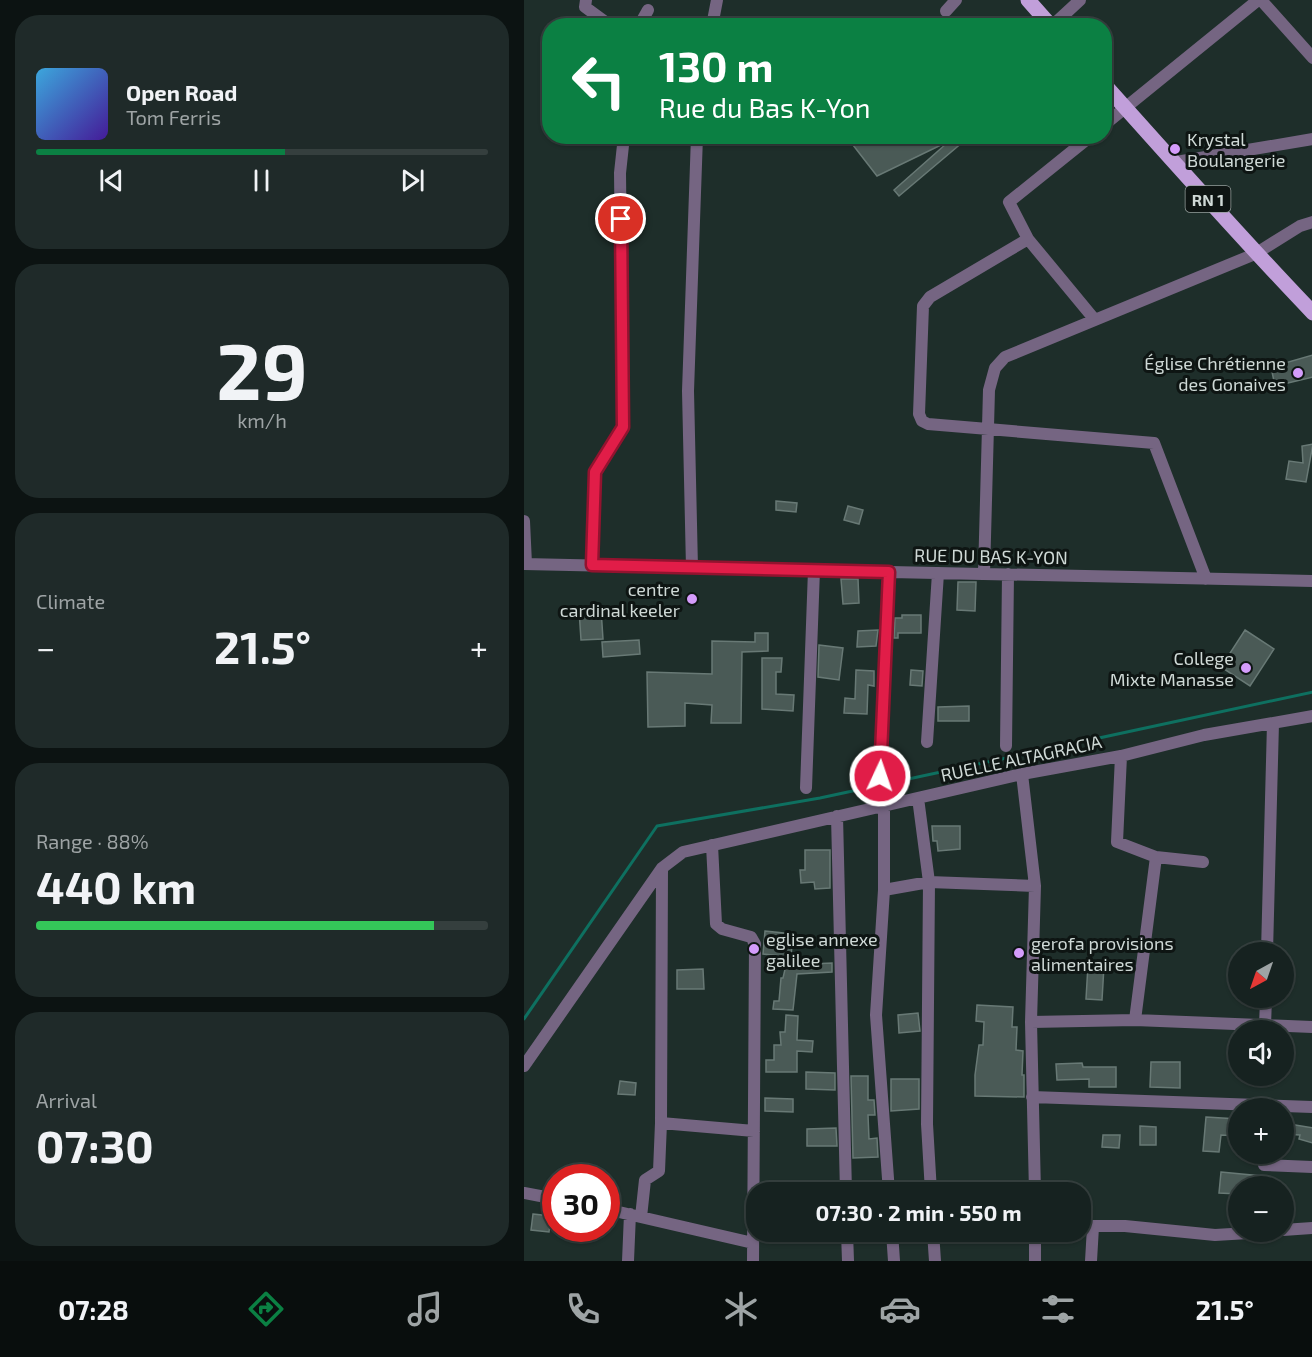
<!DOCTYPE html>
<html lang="en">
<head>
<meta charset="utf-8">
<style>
	:root { --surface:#162220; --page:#1f2a29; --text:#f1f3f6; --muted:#9ea4a5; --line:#353f3e; --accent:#0b8043 }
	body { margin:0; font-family:"Exo 2",sans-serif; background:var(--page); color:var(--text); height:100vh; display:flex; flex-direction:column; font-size:22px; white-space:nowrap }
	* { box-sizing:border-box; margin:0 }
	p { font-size:20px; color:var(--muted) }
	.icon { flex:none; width:33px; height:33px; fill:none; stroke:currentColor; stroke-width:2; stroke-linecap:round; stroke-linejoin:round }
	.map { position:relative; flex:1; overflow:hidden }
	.side { display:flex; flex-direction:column; gap:15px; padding:15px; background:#0c1312; width:524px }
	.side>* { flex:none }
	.top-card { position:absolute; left:18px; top:18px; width:570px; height:126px; border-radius:24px; box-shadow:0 2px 4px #0004,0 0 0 2px var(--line); background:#0b8043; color:#fff; overflow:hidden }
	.needle { width:39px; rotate:220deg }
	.buttons { position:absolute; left:704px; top:942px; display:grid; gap:12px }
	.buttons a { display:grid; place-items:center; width:66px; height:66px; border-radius:50%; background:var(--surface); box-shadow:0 2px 4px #0004,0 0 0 2px var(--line); font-size:30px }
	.speed { position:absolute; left:18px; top:1164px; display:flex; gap:12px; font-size:30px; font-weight:700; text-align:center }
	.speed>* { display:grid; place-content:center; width:78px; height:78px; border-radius:50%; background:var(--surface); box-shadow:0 2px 4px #0004,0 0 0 2px var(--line); line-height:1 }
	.speed .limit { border:9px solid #d22; background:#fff; color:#111 }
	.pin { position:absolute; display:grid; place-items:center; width:51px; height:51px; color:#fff; margin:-26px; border:3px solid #fff; border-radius:50%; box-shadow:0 2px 6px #0007 }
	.me { position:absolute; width:66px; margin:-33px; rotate:3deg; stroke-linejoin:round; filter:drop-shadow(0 0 4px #0008) }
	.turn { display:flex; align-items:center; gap:21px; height:126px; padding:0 18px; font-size:27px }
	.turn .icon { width:78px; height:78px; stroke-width:2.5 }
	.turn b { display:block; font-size:42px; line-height:51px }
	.big { font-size:45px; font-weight:700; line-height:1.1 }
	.side .card { flex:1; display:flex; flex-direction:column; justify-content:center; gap:9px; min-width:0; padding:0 21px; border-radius:24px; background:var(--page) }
	.side .dial { align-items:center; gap:0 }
	.dial b { font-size:78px; line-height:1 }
	.song { display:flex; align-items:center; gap:18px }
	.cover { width:72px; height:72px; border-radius:9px; background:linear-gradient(135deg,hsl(200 70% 55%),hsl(260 70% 35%)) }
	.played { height:6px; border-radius:3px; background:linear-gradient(90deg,var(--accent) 55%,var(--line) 55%) }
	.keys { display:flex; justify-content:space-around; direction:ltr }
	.heat { display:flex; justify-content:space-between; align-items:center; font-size:33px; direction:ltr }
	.charge { height:9px; border-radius:4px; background:linear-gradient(90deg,#34c759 88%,var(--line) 0) }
	.trip { position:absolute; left:222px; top:1182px; width:345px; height:60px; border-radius:24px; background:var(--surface); box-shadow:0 2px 4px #0004,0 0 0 2px var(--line); font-weight:700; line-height:60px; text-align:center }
	.dock { display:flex; height:96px; justify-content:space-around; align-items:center; background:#090e0d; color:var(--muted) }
	.dock .icon { width:42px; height:42px }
	.dock .active { color:var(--accent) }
	.dock b { font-size:27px; color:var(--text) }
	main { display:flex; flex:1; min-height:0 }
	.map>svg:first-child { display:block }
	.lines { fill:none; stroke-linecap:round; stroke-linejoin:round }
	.stream { stroke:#0e7060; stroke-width:3 }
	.building { fill:#4a5a56; stroke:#687975; stroke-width:1.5 }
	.minor { stroke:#756582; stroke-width:12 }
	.major { stroke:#c19fda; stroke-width:15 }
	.route-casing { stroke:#92132f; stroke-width:15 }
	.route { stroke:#e11d48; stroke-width:10 }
	.poi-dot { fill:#d49cfb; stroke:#0e1513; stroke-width:2 }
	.labels { text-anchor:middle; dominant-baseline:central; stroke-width:6; stroke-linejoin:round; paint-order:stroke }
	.shield { fill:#0e1513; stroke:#959e9c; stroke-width:1.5 }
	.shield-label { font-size:16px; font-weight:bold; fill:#cfd9d6 }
	.poi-label { font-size:18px; fill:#cfd9d6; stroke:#0e1513; text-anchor:start }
	.street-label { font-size:18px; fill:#cfd9d6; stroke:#0e1513 }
</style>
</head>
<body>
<main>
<section class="side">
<div class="card">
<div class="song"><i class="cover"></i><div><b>Open Road</b><p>Tom Ferris</p></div></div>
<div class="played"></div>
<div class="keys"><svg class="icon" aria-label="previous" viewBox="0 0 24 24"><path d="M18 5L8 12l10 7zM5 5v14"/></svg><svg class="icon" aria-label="pause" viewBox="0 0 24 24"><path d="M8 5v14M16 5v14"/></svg><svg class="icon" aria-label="next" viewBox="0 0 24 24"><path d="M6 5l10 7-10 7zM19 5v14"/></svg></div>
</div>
<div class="card dial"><b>29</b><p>km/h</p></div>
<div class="card"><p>Climate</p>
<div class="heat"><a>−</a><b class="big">21.5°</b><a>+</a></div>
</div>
<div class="card"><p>Range · 88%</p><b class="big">440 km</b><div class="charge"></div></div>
<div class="card"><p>Arrival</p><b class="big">07:30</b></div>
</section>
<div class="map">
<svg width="789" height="1261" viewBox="0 0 789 1261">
	<rect width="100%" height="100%" fill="#1e2e2a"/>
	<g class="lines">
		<path class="stream" d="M0 1019 133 826 296 798 789 692"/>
	</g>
	<path class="building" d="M322 136H335L342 145 364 141 362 136H407L417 145 353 176Z
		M431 136H446L375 196 370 190Z
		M789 355V377L751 386 747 367Z
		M789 444 782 482 762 479 765 461 779 463 778 446Z
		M252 501 273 503 272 512 252 510Z
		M324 506 339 510 335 524 320 520Z
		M317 579H334L335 603 319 604Z
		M434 582H452L451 611 433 610Z
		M77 609 79 639 57 640 55 610Z
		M378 615H397V633H374V638H370L371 618H378Z
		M354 630 352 646 333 647 334 631Z
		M721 630 750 649 726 686 697 667Z
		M231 633H244V651L218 652 217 723H187L188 705 161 703V726L124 727 123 672 188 674V641L231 642Z
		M115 640 116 654 79 657 78 642Z
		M295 645 319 648 315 680 294 677Z
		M238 658H258L257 672H252V694L270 695 269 711 238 709Z
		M332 670 350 671V686L344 685 343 714 320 713 321 698 331 699Z
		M387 670 399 671 398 686 386 685Z
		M445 706V721H414V707Z
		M408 826H436V849L414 851 413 841H409Z
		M281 850H306V888L291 889 290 882 277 883 276 870H281Z
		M241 931 269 934 267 957 239 954Z
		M308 963V972L273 974 269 1010 249 1009 250 1001H255L257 978H259L262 965Z
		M564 965 580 966 578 1000 562 999Z
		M179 969 180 989H153V970Z
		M453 1005 489 1007 488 1027H493L492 1050 499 1051 498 1075H500V1097L451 1096V1075L455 1045H459L460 1022 452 1021Z
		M394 1013 396 1031 375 1033 374 1015Z
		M262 1015 274 1016 273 1040 289 1041 288 1052 273 1051V1072H242V1060H250V1045H257L256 1032H261Z
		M627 1062H656V1088L626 1087Z
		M558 1063 559 1067H592V1087H565V1079L533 1080 532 1064Z
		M282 1072 311 1073V1090L282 1089Z
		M327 1076H344V1100H350L351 1115H344L345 1139 353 1138 354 1157 329 1158Z
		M367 1079H395V1109L367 1111Z
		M96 1081 112 1083 111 1095 94 1094Z
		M241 1098 269 1099V1112L241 1111Z
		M682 1117 714 1119V1136L697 1135 695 1152 679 1151Z
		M759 1123 789 1128V1143L775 1139 776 1135 759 1134Z
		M616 1126 632 1127V1145H616Z
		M312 1128 313 1146H283V1129Z
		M579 1135H596L595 1148 578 1147Z
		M697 1172 738 1176 737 1186H714V1194L695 1193Z
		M9 1214 27 1216 25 1232 7 1230Z"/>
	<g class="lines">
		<path class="minor" d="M62 0 61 7 87 26
			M737 0 789 58
			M422 11 432 0
			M115 26 124 10
			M188 26 193 0
			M528 26 556 0
			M580 125 734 0
			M567 136 485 202 504 239 406 297 399 306 395 414 398 421 404 424 630 443 682 579
			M652 162 789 139
			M504 239 571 320
			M0 521 2 564
			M0 564 789 581
			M68 565 71 472 99 427 96 173 100 136
			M168 568 164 391 173 136
			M460 574 465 390 471 368 481 357 731 254 776 226 789 222
			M403 742 414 573
			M482 746 484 574
			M597 756 593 842 632 857 679 862
			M498 774 511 886 507 1022 511 1192
			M356 776 365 572
			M282 788 290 570
			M394 798 405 882 403 1124 407 1192
			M360 805V890L352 1015 365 1192
			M313 816 322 1192
			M188 845 192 924 198 929 227 937 231 944 229 1261
			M138 868 137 1123 230 1131
			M360 890 405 882 511 886
			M743 952 749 723
			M611 1020 632 857
			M507 1022 611 1020 789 1027
			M741 1026 742 998
			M0 1066 138 868 159 852 498 774 597 756 680 735 789 716
			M508 1097 789 1107
			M740 1165 789 1167
			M0 1193 32 1199
			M82 1209 229 1243
			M117 1217 121 1180 135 1171 137 1123
			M556 1226H601L691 1235 741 1232
			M759 1230 789 1228
			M323 1232 324 1261
			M368 1232 370 1261
			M409 1232 411 1261
			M104 1261 106 1214
			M511 1261V1232
			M567 1261 569 1227"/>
		<path class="major" d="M504 0 527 26
			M580 84C649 161 717 238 789 313"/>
	</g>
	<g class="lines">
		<g class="route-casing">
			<path id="route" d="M97 219 99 427 71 472 68 565 365 572 356 776"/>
		</g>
		<use href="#route" class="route"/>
	</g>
	<g class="poi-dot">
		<circle cx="651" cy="149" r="6"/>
		<circle cx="774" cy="373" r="6"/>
		<circle cx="168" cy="599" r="6"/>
		<circle cx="722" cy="668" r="6"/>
		<circle cx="230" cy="949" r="6"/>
		<circle cx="495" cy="953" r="6"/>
	</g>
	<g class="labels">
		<rect class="shield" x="661.5" y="186" width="45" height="26" rx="4.5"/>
		<g class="shield-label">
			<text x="684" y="199">RN 1</text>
		</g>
		<g class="poi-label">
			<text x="663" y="139">Krystal<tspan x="663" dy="21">Boulangerie</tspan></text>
			<text x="762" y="363" text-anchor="end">Église Chrétienne<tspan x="762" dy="21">des Gonaives</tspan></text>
			<text x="156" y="589" text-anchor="end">centre<tspan x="156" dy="21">cardinal keeler</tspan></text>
			<text x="710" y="658" text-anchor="end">College<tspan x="710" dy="21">Mixte Manasse</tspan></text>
			<text x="242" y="939">eglise annexe<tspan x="242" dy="21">galilee</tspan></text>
			<text x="507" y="943">gerofa provisions<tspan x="507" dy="21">alimentaires</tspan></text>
		</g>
		<g class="street-label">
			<text transform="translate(467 556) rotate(1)">RUE DU BAS K-YON</text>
			<text transform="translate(497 758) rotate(-12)">RUELLE ALTAGRACIA</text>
		</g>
	</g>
</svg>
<div class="buttons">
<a><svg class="needle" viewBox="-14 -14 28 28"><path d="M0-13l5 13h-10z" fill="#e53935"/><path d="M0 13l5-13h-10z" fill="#9ea4a5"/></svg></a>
<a><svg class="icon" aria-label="sound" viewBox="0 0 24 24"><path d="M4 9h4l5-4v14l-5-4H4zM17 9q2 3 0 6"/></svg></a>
<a>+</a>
<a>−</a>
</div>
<div class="speed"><div class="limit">30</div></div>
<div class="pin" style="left:97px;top:219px;background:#d93025"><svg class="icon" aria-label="arrive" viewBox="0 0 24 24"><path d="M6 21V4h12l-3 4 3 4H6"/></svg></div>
<svg class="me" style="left:356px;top:776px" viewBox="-20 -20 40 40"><circle r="17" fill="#e11d48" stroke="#fff" stroke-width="3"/><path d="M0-11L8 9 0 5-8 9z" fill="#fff"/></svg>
<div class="trip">07:30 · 2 min · 550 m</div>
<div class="top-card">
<div class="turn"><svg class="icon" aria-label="left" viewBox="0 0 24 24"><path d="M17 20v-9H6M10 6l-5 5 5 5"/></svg><div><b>130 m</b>Rue du Bas K-Yon</div></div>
</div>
</div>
</main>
<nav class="dock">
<b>07:28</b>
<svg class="icon active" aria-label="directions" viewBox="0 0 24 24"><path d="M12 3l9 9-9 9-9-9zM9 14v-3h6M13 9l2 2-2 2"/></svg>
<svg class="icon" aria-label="music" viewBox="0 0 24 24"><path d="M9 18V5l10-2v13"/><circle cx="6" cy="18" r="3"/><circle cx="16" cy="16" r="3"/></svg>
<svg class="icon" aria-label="phone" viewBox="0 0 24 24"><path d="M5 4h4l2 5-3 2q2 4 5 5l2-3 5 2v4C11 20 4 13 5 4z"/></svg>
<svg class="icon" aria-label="climate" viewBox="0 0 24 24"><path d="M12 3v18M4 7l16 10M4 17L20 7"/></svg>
<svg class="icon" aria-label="car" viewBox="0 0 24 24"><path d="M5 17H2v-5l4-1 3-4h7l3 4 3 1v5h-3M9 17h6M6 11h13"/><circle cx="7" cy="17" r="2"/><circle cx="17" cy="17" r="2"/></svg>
<svg class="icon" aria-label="filters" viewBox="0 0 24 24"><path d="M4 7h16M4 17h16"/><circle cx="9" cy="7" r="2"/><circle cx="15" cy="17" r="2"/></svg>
<b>21.5°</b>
</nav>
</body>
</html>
